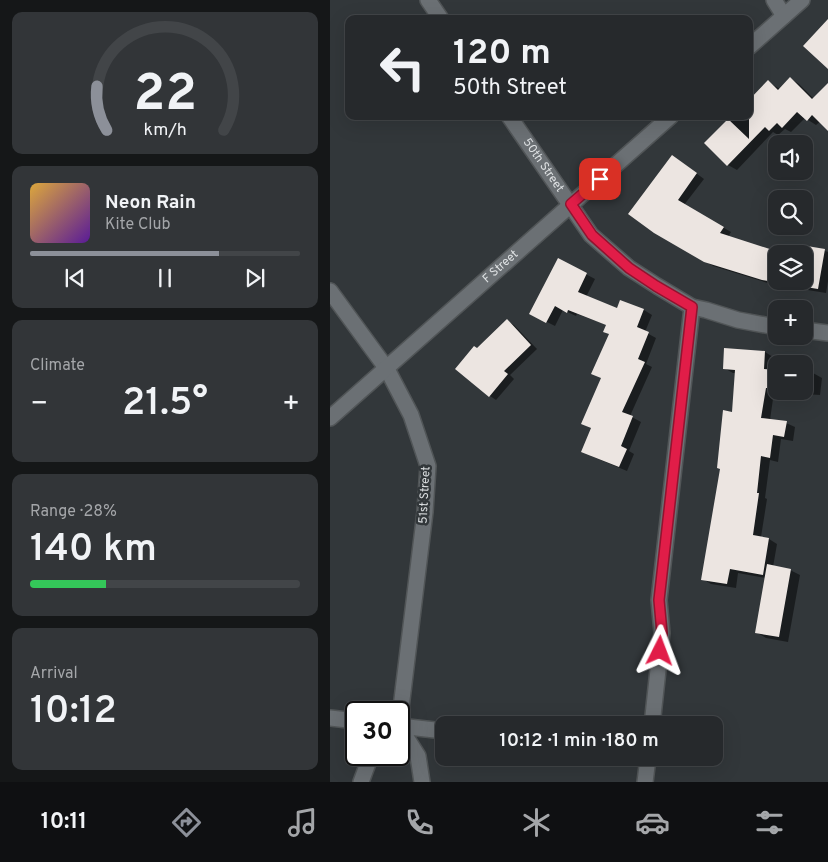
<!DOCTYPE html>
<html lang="en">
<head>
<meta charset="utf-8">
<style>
	:root { --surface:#26292c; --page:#323538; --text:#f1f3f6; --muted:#a4a6a9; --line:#424548; --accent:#8c9099 }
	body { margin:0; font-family:Overpass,sans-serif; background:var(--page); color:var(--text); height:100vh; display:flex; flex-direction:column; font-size:19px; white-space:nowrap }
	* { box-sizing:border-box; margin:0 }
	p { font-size:16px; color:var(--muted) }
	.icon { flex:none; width:28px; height:28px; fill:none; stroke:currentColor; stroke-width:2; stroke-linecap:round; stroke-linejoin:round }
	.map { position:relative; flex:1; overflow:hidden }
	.sheet { display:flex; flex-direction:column; gap:12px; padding:12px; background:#151718; width:330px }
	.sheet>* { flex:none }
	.hud { position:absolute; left:15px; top:15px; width:408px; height:105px; border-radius:10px; box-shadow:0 5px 20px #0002,0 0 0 1px var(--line); background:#26292c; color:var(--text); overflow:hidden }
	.buttons { position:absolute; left:438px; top:135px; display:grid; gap:10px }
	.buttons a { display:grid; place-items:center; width:45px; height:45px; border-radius:10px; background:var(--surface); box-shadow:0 5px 20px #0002,0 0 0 1px var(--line); font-size:25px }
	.speed { position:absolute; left:15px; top:701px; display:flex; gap:10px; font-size:25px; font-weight:700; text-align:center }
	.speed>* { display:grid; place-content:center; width:65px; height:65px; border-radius:50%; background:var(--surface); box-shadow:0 5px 20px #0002,0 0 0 1px var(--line); line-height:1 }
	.speed .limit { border:2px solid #111; border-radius:8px; background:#fff; color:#111 }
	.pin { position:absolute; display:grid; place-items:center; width:42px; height:42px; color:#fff; margin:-21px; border-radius:10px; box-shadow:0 2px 8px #0006 }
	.me { position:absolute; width:55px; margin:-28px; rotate:3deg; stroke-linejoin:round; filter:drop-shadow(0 0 4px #0008) }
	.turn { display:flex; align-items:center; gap:18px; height:105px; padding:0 25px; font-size:22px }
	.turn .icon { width:65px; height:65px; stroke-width:2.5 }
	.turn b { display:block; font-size:35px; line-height:42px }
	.big { font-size:38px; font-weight:600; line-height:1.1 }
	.sheet .widget { flex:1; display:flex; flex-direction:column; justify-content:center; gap:8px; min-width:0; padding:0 18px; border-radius:10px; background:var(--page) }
	.sheet .dial { align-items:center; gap:0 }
	.dial svg { height:130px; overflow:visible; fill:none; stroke:var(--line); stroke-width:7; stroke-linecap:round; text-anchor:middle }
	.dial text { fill:var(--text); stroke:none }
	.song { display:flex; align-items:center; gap:15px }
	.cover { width:60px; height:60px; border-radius:8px; background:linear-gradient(135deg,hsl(40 70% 55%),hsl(270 70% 35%)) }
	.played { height:5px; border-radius:2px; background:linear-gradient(90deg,var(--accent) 70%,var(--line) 70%) }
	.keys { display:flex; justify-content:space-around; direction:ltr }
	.heat { display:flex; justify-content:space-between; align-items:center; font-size:28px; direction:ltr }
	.charge { height:8px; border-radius:4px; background:linear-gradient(90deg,#34c759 28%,var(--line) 0) }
	.trip { position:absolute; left:105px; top:716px; width:288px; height:50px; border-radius:10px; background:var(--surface); box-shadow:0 5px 20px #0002,0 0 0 1px var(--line); font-weight:600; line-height:50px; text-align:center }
	.tabs { display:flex; height:80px; justify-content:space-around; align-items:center; background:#0f1012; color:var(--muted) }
	.tabs .icon { width:35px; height:35px }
	.tabs .selected { color:var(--accent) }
	.tabs b { font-size:22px; color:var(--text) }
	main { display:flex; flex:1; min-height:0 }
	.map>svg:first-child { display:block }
	.shadow { fill:#0007 }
	.building { fill:#ece5e1 }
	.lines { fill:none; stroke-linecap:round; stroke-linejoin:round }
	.minor-casing { stroke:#515557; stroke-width:18 }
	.minor { stroke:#6b7074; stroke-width:15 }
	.route-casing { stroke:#92132f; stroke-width:12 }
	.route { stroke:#e11d48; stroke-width:9 }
	.labels { text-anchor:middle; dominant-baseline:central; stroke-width:5; stroke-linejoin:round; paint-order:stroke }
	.street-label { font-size:12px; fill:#dee1e3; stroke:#32373a }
</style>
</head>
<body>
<main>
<section class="sheet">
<div class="widget dial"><svg viewBox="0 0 100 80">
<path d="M14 69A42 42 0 1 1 86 69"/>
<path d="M14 69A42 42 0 0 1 8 42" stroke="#8c9099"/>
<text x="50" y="56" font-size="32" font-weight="700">22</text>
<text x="50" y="72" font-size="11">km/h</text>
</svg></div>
<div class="widget">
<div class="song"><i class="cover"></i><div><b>Neon Rain</b><p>Kite Club</p></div></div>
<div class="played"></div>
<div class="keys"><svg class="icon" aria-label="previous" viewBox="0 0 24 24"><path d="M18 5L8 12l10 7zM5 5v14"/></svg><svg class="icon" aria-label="pause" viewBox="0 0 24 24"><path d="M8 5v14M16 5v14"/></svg><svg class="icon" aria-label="next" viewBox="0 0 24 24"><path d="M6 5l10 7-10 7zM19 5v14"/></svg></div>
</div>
<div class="widget"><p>Climate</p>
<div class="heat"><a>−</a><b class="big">21.5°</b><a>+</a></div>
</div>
<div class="widget"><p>Range · 28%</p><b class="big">140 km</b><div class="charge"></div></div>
<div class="widget"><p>Arrival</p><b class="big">10:12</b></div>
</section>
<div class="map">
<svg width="498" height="782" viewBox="0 0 498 782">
	<rect width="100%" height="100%" fill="#32373a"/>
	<path class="shadow" d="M461 79 469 84 484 99 498 91V123L491 121 486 125 475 118 461 132 455 129 448 135 443 132 407 170 398 165 376 143 403 116H419V101L438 82 450 89Z
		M343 156 374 179 354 205 401 232 398 237 446 254V281H474V254L472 247 495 251 498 252V281L496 293 441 284 383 266 325 232Z
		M229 260 265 279 256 297 287 309 291 301 314 310 322 315 315 332 326 338 316 364 322 367 300 416 311 422 299 451 304 454 297 471 261 456 262 429 253 424 272 378 280 335 277 325 247 314 246 316 233 310 225 326 201 314Z
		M177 321 184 325 207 349 180 375 184 379 166 400 160 396 127 369Z
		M435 352 443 357 442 371H446V391H474V373H483L492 378 490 395 444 392 440 420 456 423 465 427 463 441 451 439 448 462 440 460 435 498 437 499 431 537 439 539 447 544 443 567 460 570 470 575 458 642 436 638 426 632 436 578 408 573 406 588 381 584 373 579 403 413 406 373H403L394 368Z"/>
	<path class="building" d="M498 19V69L473 46Z
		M460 77 482 99 498 83V131L482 115 477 121 467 112 452 128 447 123 439 131 435 127 397 166 374 143 398 119 419 139V100L438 80 448 90Z
		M342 155 367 173 348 200 394 227 390 233 446 251 464 254H446V281H474V254H470L471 245 495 249 488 289 432 280 374 262 324 233 298 214Z
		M228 258 257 273 248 292 287 308 290 300 314 309 307 327 319 332 308 359 315 362 292 412 303 416 291 446 297 449 289 467 251 452 261 428 251 424 271 378 261 374 279 334 273 332 276 325 238 310 237 313 225 306 216 323 199 314Z
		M177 319 201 345 174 371 178 374 159 397 125 369 144 346 147 348Z
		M394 348 435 351 434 369 446 370V388H436L431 418 457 421 454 437 443 435 440 458 431 456 427 493H429L423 535 439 538 433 575 400 569 397 584 371 580 390 469 387 468 393 410 402 412 405 370 393 369Z
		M474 371 484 372 482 390H474Z
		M437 564 461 569 449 637 425 633Z"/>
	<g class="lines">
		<g class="minor-casing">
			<g id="minor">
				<path d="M98 0 111 19"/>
				<path d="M444 0 454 16"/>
				<path d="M419 47 472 0"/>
				<path id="s1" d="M179 116 261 235 299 268 327 286 362 307 376 310 408 320 446 327"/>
				<path d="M0 291 57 369 81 415 98 466 95 512 69 724"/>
				<path d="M474 330 498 333"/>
				<path id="s2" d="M0 418 341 116"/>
				<path d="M0 718 26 721"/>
				<path d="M322 725 332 633 329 600 362 307"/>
				<path d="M69 726 88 756 92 782"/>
				<path d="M69 726 114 731"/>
				<path d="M31 782 41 755"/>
				<path d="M315 782 318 758"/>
			</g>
		</g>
		<use href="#minor" class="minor"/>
	</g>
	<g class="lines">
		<g class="route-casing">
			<path id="route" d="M270 179 241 204 262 235 299 268 326 286 362 307 329 600 332 633 330 651"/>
		</g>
		<use href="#route" class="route"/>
	</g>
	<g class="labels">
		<g class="street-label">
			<text stroke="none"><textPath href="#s1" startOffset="60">50th Street</textPath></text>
			<text stroke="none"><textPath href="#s2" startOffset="228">F Street</textPath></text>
			<text transform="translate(95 495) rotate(-87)">51st Street</text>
		</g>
	</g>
</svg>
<div class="buttons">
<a><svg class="icon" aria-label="sound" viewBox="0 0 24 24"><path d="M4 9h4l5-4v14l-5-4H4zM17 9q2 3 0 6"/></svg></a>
<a><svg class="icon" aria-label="search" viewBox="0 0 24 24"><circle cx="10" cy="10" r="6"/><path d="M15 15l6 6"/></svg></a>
<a><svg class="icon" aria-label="layers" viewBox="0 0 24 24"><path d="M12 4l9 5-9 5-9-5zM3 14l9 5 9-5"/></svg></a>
<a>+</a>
<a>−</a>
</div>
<div class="speed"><div class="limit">30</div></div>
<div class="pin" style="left:270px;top:179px;background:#d93025"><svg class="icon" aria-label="arrive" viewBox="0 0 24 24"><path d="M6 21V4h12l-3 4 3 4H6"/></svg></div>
<svg class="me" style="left:330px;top:651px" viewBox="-20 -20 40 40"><path d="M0-17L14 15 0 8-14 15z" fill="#e11d48" stroke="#fff" stroke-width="4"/></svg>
<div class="trip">10:12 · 1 min · 180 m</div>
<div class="hud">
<div class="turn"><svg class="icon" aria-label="left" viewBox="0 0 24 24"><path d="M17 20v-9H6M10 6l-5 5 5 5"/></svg><div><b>120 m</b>50th Street</div></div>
</div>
</div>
</main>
<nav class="tabs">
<b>10:11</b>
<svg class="icon selected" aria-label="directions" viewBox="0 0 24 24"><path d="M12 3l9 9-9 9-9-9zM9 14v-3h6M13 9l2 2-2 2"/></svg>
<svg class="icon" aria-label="music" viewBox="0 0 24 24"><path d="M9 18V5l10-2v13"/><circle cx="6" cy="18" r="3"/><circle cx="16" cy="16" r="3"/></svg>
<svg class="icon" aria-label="phone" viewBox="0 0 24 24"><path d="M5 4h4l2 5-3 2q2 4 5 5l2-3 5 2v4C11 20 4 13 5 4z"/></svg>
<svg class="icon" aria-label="climate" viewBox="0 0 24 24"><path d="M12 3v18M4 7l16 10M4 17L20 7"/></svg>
<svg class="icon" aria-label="car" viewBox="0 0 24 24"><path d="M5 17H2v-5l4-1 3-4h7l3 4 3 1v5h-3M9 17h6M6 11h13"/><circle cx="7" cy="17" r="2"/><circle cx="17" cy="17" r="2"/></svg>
<svg class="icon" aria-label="filters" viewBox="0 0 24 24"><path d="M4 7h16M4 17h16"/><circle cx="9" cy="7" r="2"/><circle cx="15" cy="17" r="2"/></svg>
</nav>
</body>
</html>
